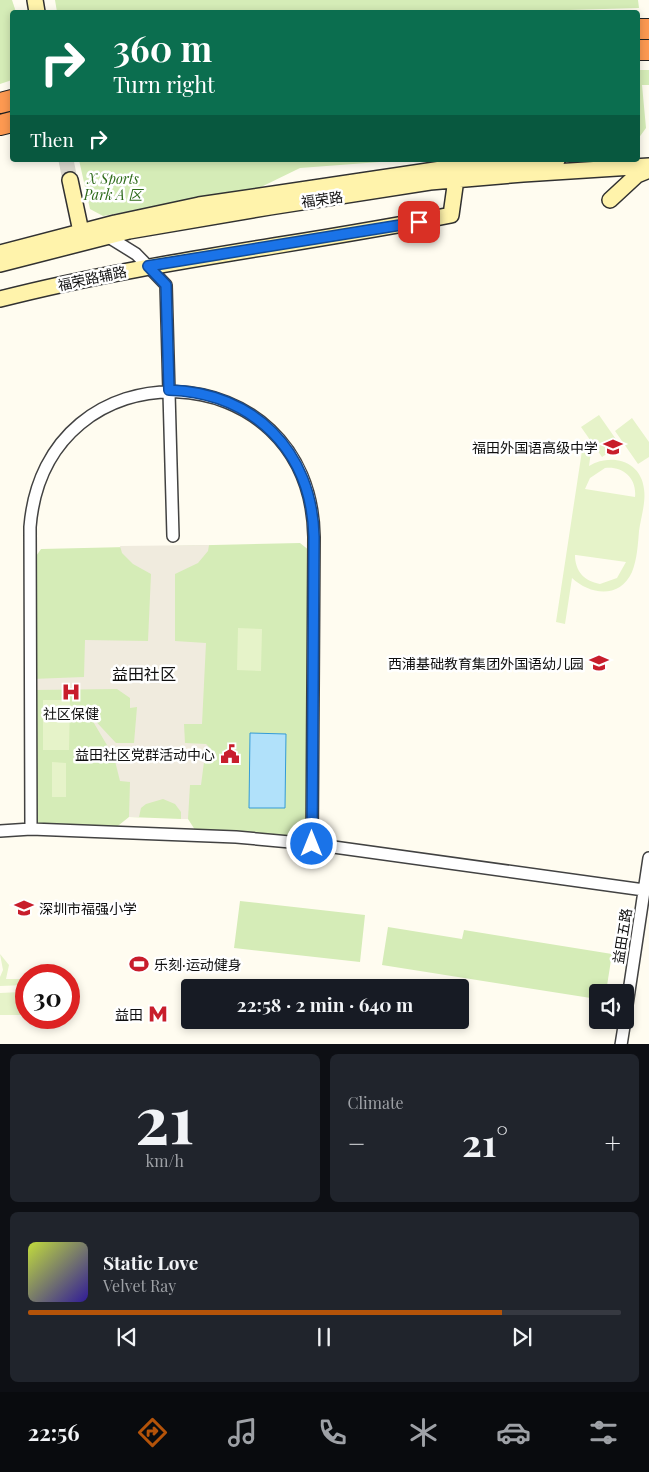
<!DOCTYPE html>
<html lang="en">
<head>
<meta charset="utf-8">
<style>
	:root { --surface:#171b24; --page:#20242c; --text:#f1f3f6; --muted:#9ea1a6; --line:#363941; --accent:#b45309 }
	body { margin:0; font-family:"Playfair Display","Noto Sans SC",serif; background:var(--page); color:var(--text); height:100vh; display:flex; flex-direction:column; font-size:19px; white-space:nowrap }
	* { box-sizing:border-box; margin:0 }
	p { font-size:16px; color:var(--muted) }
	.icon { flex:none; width:28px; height:28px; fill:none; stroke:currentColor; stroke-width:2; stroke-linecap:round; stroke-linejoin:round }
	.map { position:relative; height:1044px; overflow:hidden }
	.drawer { display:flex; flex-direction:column; gap:10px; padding:10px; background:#0d0f14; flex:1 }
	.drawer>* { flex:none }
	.hud { position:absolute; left:10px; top:10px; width:630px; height:152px; border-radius:5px; box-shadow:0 2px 8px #0003; background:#0b6e4f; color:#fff; overflow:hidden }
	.buttons { position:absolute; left:589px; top:984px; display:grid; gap:10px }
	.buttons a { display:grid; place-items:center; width:45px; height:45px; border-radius:5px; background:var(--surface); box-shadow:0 2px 8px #0003; font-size:25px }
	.speed { position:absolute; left:15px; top:964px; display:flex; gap:10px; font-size:25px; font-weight:700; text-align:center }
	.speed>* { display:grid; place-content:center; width:65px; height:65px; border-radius:50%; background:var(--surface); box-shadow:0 2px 8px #0003; line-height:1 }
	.speed .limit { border:8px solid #d22; background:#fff; color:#111 }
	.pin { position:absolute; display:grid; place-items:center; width:42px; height:42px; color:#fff; margin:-21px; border-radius:10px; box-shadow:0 2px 8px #0006 }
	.me { position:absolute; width:55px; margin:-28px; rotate:0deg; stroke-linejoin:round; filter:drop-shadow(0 0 4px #0008) }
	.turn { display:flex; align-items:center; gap:18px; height:105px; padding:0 20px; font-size:22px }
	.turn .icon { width:65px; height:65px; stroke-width:2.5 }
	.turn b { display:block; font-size:35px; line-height:42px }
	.then { display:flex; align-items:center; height:48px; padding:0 20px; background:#0003; gap:10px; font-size:19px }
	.big { font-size:38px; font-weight:700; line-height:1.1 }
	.drawer .tile { flex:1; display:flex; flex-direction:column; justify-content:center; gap:8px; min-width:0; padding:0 18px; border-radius:8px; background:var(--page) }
	.drawer .dial { align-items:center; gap:0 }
	.dial b { font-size:65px; line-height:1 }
	.song { display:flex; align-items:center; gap:15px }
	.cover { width:60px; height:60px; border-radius:8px; background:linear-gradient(135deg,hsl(70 70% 55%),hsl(250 70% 35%)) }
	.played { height:5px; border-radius:2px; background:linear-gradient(90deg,var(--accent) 80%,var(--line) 80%) }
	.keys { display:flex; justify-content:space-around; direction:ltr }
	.heat { display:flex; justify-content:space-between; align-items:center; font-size:28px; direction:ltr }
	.drawer .tiles { flex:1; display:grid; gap:10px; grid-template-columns:1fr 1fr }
	.tile:last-child { grid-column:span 2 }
	.trip { position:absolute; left:181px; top:979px; width:288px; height:50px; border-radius:5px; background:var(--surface); box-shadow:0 2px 8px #0003; font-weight:700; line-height:50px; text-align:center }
	.tabs { display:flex; height:80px; justify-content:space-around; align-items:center; background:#090b0e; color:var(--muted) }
	.tabs .icon { width:35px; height:35px }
	.tabs .on { color:var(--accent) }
	.tabs b { font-size:22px; color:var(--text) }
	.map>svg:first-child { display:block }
	.green { fill:#d5ecb7 }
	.pitch { fill:#e6f3c9; fill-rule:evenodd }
	.plaza { fill:#f0ebde }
	.water { fill:#b1e1fa; stroke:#349bd6 }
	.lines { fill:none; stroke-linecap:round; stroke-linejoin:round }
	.secondary-tunnel { stroke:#dbd8ce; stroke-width:15; stroke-dasharray:15 8; stroke-linecap:butt }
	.street-casing { stroke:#424242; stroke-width:14 }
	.secondary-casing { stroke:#313131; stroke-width:18 }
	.highway-casing { stroke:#202020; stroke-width:22 }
	.street { stroke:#fff; stroke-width:11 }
	.secondary { stroke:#fff3ab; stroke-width:15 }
	.highway { stroke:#fd9951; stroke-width:20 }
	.route-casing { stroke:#114b97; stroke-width:12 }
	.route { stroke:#1a73e8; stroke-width:9 }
	.labels { text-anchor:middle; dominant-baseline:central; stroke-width:5; stroke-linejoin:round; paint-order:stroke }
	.park-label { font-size:14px; font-style:italic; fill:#2e6b1a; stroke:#fff }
	.street-label { font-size:14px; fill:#0f0f0f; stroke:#fff }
	.poi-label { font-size:14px; fill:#0f0f0f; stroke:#fff; text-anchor:end }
	.quarter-label { font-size:16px; fill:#0f0f0f; stroke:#fff }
</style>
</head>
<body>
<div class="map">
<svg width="649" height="1045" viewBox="0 0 649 1045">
	<rect width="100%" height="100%" fill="#fffcf0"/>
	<path class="green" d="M0 0H12L16 12H12V80L0 84Z
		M55 0H638L639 8 498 12H57Z
		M638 70H649V85H642L646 128 638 139Z
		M79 160H406L300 168 259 188 103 216 90 209Z
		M300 543 310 551V830L298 841 197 833 188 819H181L129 817 114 829 42 826 32 817V562L41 549Z
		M240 901 365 915 360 962 234 948Z
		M388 927 462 939 464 930 612 954 606 992H598L597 999 382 965Z"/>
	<path class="pitch" d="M599 415 620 445 602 457 581 427Z
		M632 418 649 442V457L638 464 615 431Z
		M583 444 592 445 589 466C610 453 641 460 644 489 646 502 641 517 639 531 638 544 637 560 632 572 620 599 590 595 572 578L565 624 556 622ZM605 468C623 466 637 478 635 497L585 489 590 478ZM575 555H576L626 562 617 578 600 584C584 581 575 571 575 555Z
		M238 628 262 629 261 671 237 670Z
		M43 700H70L69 750H43Z
		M52 762 66 763V797H52Z
		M0 954 9 965 6 979H26V985L0 986V977L3 970Z
		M21 992 22 1015H0V993Z"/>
	<path class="plaza" d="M209 545 208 551 198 563 175 574V641L206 643 202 724H184L185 743 206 744 211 749 204 762 201 785H190L188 819H181V812L175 804 163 799 146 804 141 808 139 817H129L130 782 120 781 114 757 88 713 116 743H134L137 707 130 708V698L117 689 33 690 32 679 84 677 85 640 148 641 151 574 133 564 122 553 120 546Z"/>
	<path class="water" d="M250 733 286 734 285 808H249Z"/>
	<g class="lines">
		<path class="secondary-tunnel" d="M66 160 70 180"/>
		<g class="street-casing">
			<path id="street" d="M107 236 136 254 166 285 173 536
				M31 829 30 527C45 341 311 349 314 537L312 844
				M0 831 31 829 236 837 312 844 644 890
				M625 1018 649 858
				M621 1045 625 1020"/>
		</g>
		<g class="secondary-casing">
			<path id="secondary" d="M35 0 37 12
				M70 180 83 241
				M610 200 637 175 649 170
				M0 253 115 223 199 205 455 167 557 160
				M0 264 129 231 270 207 430 182 523 174 649 166
				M0 299C148 261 301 245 451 215L456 179"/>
		</g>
		<g class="highway-casing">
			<path id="highway" d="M638 29H649
				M638 50H649
				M0 103 12 100
				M0 125 12 122"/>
		</g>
		<use href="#street" class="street"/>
		<use href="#secondary" class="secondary"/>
		<use href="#highway" class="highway"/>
	</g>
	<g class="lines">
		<g class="route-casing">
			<path id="route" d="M312 844 314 537C312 451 254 393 169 390L166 285 148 266 419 222"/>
		</g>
		<use href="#route" class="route"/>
	</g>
	<defs>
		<g id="school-bare" transform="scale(1.5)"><path d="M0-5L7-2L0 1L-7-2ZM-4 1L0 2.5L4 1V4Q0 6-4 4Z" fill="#c81d2b" stroke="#fff" stroke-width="2.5" paint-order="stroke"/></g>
		<g id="hospital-bare" transform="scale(1.5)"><path d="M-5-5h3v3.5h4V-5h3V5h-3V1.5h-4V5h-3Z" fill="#c81d2b" stroke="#fff" stroke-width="2.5" paint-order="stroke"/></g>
		<g id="civic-bare" transform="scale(1.5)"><path d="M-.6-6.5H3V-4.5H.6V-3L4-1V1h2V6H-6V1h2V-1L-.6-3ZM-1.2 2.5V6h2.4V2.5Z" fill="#c81d2b" stroke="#fff" stroke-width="2.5" paint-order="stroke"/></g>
		<g id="stadium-bare" transform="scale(1.5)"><path d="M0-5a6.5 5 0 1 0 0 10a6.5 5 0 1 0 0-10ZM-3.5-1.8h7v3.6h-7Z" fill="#c81d2b" stroke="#fff" stroke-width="2.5" paint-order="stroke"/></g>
		<g id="metro-bare" transform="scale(1.5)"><path d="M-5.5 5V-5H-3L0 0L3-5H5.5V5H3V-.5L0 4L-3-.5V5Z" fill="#c81d2b" stroke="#fff" stroke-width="2.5" paint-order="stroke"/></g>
	</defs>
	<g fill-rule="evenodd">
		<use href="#school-bare" x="613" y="447"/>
		<use href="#school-bare" x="599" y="663"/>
		<use href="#hospital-bare" x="71" y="692"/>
		<use href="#civic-bare" x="230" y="754"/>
		<use href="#school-bare" x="24" y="908"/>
		<use href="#stadium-bare" x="139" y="964"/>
		<use href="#metro-bare" x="158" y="1014"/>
	</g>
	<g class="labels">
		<g class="park-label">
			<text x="113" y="178">X Sports<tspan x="113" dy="16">Park A 区</tspan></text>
		</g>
		<g class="street-label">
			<text transform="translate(322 199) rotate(-8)">福荣路</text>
			<text transform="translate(92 278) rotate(-12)">福荣路辅路</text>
			<text transform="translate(622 936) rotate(-81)">益田五路</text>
		</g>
		<g class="poi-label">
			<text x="598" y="447">福田外国语高级中学</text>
			<text x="584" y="663">西浦基础教育集团外国语幼儿园</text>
			<text x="71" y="713" text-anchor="middle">社区保健</text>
			<text x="215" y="754">益田社区党群活动中心</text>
			<text x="39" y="908" text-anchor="start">深圳市福强小学</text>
			<text x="154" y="964" text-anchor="start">乐刻·运动健身</text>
			<text x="143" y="1014">益田</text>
		</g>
		<g class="quarter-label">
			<text x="144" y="673">益田社区</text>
		</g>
	</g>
</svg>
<div class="buttons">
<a><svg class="icon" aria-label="sound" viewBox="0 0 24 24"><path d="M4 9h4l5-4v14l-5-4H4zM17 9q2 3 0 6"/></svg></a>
</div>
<div class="speed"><div class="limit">30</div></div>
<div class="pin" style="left:419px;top:222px;background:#d93025"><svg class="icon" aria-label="arrive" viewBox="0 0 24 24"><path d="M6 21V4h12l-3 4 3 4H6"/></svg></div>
<svg class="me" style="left:312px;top:844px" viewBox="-20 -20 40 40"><circle r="17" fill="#1a73e8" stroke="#fff" stroke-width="3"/><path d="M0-11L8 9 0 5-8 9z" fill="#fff"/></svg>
<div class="trip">22:58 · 2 min · 640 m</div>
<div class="hud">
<div class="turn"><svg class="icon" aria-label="right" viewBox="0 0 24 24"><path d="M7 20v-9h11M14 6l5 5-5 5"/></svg><div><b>360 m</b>Turn right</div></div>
<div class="then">Then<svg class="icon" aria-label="right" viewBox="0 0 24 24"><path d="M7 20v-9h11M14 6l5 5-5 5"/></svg></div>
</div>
</div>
<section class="drawer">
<div class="tiles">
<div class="tile dial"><b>21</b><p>km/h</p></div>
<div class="tile"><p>Climate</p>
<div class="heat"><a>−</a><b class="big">21°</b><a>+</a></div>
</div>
<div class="tile">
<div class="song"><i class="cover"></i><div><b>Static Love</b><p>Velvet Ray</p></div></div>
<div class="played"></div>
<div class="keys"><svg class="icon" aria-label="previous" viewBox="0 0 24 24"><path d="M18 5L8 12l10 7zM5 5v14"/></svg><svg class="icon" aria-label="pause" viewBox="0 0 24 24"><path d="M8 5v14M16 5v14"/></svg><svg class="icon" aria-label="next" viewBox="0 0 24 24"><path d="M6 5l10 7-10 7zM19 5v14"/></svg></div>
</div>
</div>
</section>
<nav class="tabs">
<b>22:56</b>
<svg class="icon on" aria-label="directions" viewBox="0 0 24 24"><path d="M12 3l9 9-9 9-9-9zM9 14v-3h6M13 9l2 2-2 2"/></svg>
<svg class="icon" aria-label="music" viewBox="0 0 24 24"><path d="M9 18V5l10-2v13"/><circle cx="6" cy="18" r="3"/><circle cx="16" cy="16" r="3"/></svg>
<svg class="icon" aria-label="phone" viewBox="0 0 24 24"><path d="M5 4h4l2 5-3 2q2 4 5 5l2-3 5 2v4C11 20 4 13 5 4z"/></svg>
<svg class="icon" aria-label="climate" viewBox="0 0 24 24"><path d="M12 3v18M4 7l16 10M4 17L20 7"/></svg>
<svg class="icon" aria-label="car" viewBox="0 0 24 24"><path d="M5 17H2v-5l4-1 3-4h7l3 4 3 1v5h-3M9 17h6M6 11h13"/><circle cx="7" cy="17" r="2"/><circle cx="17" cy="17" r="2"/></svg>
<svg class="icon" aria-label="filters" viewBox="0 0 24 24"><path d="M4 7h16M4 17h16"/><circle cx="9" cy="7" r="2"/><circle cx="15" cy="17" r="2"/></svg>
</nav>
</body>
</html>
